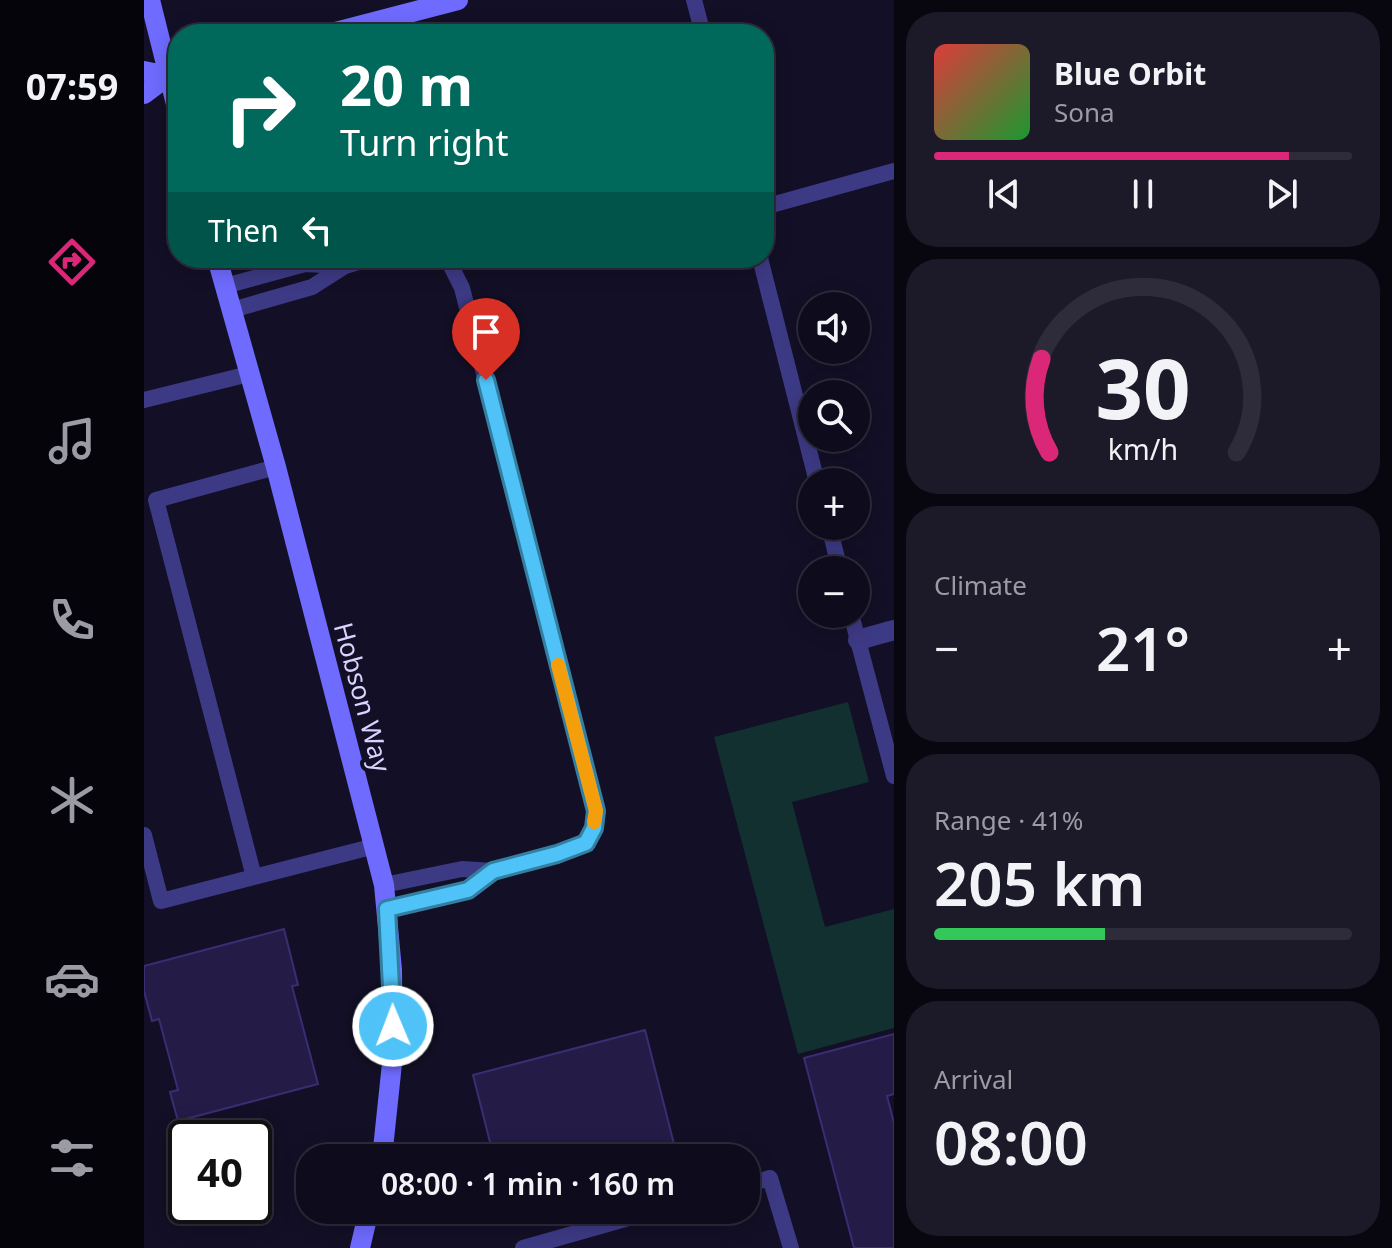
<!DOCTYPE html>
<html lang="en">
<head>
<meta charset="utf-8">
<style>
	:root { --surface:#0e0b1c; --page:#1c1929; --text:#f1f3f6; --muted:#9b9ba3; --line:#2e2b3b; --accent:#db2777 }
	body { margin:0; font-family:"Noto Sans",sans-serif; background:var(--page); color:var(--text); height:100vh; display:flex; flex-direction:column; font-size:30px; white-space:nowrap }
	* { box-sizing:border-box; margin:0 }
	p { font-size:26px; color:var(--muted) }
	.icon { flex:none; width:44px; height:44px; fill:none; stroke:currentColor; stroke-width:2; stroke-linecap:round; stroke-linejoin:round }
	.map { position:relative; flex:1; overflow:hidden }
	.panel { display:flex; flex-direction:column; gap:12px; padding:12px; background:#08060f; width:498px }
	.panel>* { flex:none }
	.hud { position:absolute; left:24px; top:24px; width:606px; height:244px; border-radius:32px; box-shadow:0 4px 20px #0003,0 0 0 2px var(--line); background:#00695c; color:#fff; overflow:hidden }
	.tools { position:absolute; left:654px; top:292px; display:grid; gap:16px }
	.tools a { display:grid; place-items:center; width:72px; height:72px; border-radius:50%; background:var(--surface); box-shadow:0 4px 20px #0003,0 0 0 2px var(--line); font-size:40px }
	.speed { position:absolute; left:24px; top:1120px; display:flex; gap:16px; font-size:40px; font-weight:700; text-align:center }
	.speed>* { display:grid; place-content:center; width:104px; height:104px; border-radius:50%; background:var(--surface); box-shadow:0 4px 20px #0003,0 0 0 2px var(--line); line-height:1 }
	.speed .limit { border:4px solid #111; border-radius:12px; background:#fff; color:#111 }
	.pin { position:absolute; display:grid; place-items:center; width:68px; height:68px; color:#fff; margin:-82px -34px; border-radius:50% 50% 50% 0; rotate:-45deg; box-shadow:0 0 8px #0007 }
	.pin .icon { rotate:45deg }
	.me { position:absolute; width:88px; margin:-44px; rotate:359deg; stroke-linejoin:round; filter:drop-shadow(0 0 6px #0008) }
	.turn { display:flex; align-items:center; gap:28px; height:168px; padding:0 40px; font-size:36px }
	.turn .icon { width:104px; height:104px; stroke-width:2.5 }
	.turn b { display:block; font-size:56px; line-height:68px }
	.then { display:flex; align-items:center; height:76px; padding:0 40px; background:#0003; gap:16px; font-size:30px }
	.big { font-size:60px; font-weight:600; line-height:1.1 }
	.panel .card { flex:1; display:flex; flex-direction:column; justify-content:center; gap:12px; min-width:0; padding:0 28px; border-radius:32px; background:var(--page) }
	.panel .dial { align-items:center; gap:0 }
	.dial svg { height:208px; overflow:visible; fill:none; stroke:var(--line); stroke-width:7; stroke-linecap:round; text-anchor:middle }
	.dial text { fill:var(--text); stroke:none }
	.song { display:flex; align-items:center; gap:24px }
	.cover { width:96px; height:96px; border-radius:12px; background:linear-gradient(135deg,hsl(0 70% 55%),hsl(130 70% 35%)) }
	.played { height:8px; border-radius:4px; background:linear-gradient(90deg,var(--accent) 85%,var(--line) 85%) }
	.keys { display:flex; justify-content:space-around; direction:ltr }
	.heat { display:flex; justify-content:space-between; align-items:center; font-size:44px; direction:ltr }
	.charge { height:12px; border-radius:6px; background:linear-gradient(90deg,#34c759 41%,var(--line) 0) }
	.trip { position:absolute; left:152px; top:1144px; width:464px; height:80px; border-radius:32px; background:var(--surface); box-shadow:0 4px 20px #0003,0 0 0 2px var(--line); font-weight:600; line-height:80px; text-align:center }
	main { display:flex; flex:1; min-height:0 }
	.tab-bar { display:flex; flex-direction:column; width:144px; justify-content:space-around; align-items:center; background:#06040b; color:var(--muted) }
	.tab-bar .icon { width:56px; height:56px }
	.tab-bar .on { color:var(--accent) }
	.tab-bar b { font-size:36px; color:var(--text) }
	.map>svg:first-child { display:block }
	.green { fill:#12302f }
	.building { fill:#241b47; stroke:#3b2d73; stroke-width:2 }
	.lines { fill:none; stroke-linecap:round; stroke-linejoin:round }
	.lane { stroke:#3d3a85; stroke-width:16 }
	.street { stroke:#3d3a85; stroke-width:20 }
	.secondary { stroke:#6f6bff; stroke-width:20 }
	.route-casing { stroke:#337fa1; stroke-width:20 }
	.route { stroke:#4fc3f7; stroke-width:14 }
	.slow { stroke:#f59e0b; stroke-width:14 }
	.labels { text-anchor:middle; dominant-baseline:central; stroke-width:8; stroke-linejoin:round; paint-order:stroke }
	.street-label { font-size:26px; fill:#d9d4ff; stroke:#130f26 }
</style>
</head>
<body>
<main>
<nav class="tab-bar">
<b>07:59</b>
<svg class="icon on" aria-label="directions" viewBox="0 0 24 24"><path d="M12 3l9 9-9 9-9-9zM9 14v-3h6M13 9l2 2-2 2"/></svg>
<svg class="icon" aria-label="music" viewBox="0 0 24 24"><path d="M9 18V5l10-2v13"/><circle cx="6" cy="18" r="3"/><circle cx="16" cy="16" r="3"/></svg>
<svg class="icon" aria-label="phone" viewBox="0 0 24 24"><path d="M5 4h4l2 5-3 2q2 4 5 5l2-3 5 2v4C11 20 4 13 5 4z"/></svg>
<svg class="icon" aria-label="climate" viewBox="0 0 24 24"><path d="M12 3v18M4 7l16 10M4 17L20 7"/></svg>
<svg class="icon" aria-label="car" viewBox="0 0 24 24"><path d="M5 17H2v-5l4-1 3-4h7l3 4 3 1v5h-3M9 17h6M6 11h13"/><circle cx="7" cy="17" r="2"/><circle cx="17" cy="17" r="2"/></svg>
<svg class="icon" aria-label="filters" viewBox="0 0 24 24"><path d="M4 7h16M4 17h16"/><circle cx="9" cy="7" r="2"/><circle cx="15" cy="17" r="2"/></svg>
</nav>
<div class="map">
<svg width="750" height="1248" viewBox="0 0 750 1248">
	<rect width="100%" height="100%" fill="#130f26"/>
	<path class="green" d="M704 702 725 782 648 802 681 927 750 909V1028L654 1054 570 737Z"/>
	<path class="building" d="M140 929 154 985 148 986 174 1084 34 1121 26 1092 34 1090 15 1019 8 1021 0 991V966Z
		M501 1030 530 1144 474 1158H350L329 1075Z
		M750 1034V1094L743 1096 750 1123V1248H710L660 1058Z"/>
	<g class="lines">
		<path class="lane" d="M550 0 559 34
			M620 207 750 171
			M616 258 673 482
			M201 266 228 258
			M81 286 161 264 201 266 168 287 88 310
			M0 400 105 374
			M132 467 12 500 110 877 231 846
			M685 526 696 570
			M707 614 750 776
			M0 835 17 901 110 877
			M240 885 318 869 349 871 423 851 442 843 450 828 452 811 318 288 303 258
			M243 909 324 890 349 871
			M602 1185 626 1178 647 1248
			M379 1248 513 1210"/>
		<path class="street" d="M714 640 750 630"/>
		<path class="secondary" d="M6 0 34 112
			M184 34 314 0
			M0 71 24 76
			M0 94 24 76 34 73
			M73 258 132 467 240 885 248 970 249 1054 238 1158
			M216 1248 225 1210"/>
	</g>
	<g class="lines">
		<g class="route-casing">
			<path id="route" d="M249 1026 243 909 324 890 349 871 413 854 442 843 450 828 452 811 342 380"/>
		</g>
		<use href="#route" class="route"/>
		<path class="slow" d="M414 665 452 811 450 822"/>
	</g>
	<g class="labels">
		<g class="street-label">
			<text transform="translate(219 697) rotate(75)">Hobson Way</text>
		</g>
	</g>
</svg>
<div class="tools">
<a><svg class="icon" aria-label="sound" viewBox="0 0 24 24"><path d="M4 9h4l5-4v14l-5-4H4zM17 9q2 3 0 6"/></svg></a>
<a><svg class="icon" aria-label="search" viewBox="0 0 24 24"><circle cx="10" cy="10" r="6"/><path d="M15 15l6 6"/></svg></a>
<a>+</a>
<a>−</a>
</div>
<div class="speed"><div class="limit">40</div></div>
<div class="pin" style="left:342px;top:380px;background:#d93025"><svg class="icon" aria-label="arrive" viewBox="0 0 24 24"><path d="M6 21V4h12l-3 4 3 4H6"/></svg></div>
<svg class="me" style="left:249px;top:1026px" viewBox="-20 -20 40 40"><circle r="17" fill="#4fc3f7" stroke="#fff" stroke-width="3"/><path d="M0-11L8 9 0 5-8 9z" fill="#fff"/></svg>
<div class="trip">08:00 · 1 min · 160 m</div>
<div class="hud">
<div class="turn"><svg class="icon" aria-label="right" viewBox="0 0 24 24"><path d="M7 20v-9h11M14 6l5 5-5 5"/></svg><div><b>20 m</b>Turn right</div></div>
<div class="then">Then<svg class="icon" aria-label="left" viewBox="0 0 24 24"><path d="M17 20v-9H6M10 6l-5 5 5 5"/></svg></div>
</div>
</div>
<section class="panel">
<div class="card">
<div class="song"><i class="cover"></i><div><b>Blue Orbit</b><p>Sona</p></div></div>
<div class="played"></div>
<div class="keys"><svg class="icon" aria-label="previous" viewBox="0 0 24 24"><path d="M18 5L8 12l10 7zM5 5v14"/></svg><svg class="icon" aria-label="pause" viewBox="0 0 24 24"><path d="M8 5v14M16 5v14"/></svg><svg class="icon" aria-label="next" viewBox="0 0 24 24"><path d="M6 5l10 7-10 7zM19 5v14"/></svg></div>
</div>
<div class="card dial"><svg viewBox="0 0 100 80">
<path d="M14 69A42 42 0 1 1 86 69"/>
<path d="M14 69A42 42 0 0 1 11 33" stroke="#db2777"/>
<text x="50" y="56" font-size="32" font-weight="700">30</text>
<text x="50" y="72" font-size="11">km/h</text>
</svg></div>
<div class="card"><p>Climate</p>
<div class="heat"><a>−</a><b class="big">21°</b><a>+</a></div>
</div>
<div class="card"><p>Range · 41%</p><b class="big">205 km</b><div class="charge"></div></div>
<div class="card"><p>Arrival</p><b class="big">08:00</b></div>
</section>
</main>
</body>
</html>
